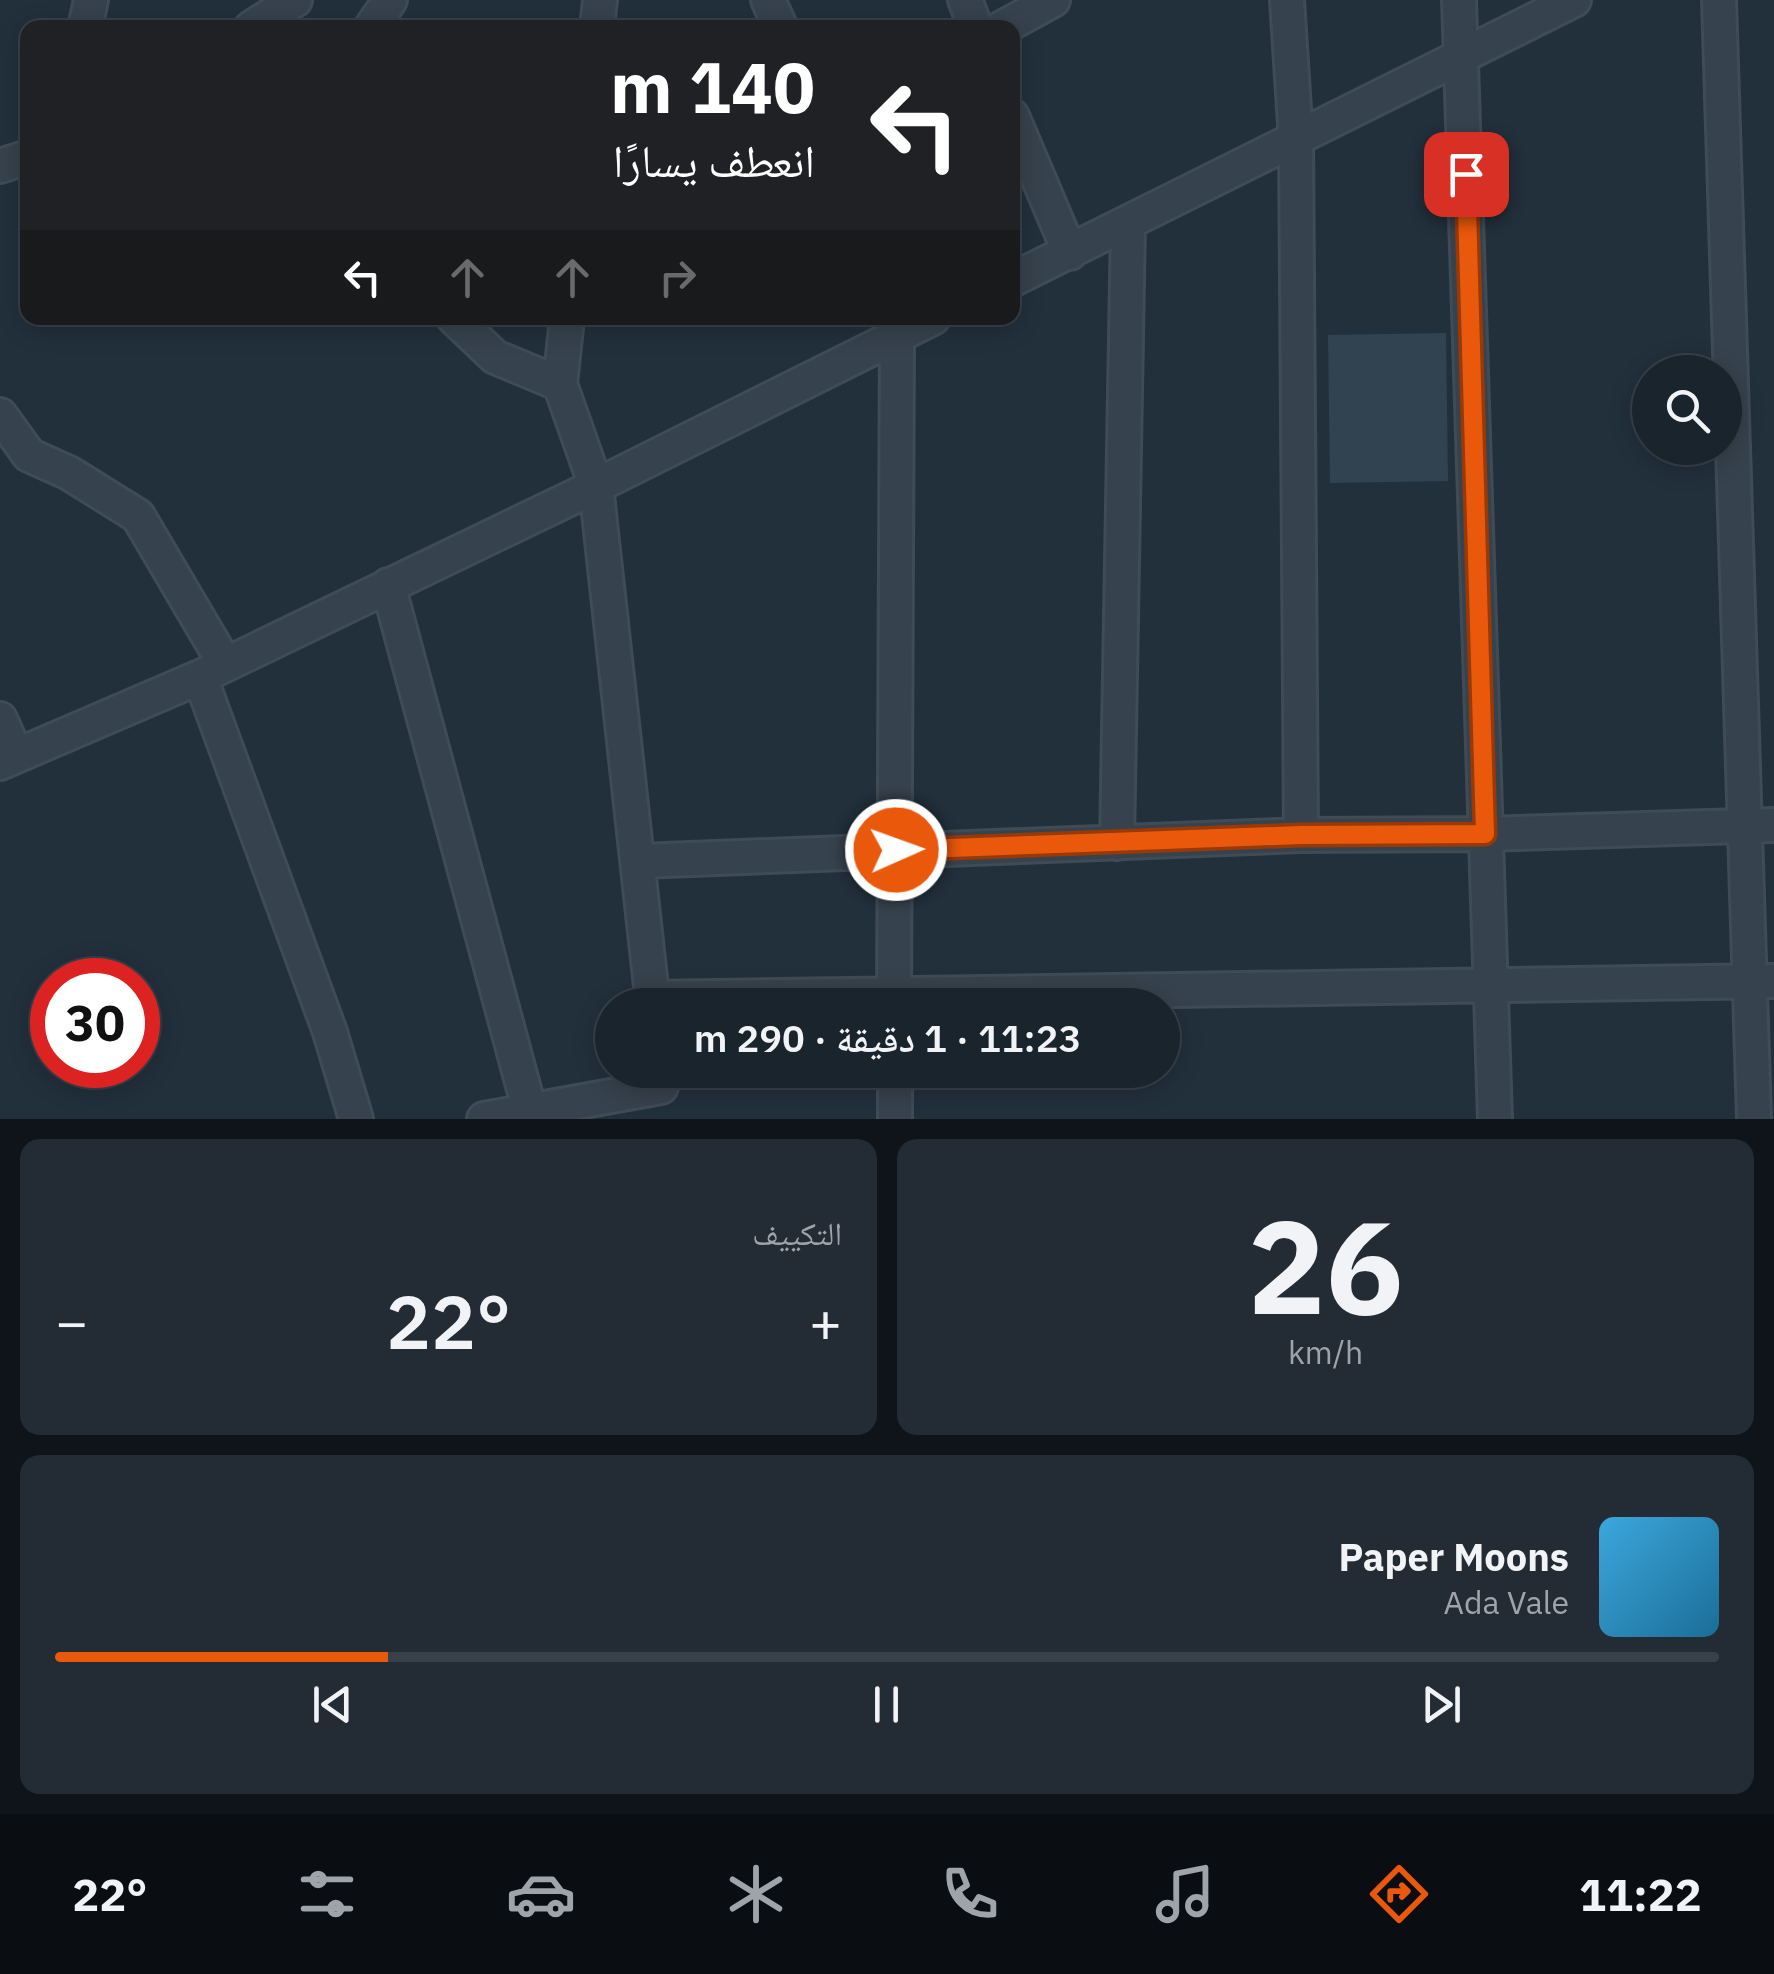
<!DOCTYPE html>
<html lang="ar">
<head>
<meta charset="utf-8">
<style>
	:root { --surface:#1a242d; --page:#232c35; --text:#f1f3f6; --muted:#9fa4aa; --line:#384149; --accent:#ea580c }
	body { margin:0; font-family:"IBM Plex Sans","Noto Naskh Arabic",sans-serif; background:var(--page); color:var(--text); direction:rtl; height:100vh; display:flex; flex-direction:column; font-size:38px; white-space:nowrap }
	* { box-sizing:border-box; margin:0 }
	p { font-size:32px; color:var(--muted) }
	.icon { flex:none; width:55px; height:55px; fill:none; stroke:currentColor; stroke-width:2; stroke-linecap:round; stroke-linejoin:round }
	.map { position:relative; height:1119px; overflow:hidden; direction:ltr }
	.details { display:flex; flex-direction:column; gap:20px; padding:20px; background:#0e1419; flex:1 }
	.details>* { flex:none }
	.guide { position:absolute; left:20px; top:20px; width:1000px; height:305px; border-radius:20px; box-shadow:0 5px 25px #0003,0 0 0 2px var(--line); direction:rtl; background:#202124; color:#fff; overflow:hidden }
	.buttons { position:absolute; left:1632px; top:355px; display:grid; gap:20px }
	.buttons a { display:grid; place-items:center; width:110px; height:110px; border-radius:50%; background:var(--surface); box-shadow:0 5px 25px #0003,0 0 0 2px var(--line); font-size:50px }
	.speed { position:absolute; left:30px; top:958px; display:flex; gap:20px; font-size:50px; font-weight:700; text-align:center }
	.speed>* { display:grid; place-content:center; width:130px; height:130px; border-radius:50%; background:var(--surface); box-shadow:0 5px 25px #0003,0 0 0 2px var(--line); line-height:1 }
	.speed .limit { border:15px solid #d22; background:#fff; color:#111 }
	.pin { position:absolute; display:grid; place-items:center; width:85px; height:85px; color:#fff; margin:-42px; border-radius:20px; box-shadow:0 5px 15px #0006 }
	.me { position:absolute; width:110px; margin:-55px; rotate:88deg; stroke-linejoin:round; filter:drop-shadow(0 0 8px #0008) }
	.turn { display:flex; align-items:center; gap:35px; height:210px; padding:0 40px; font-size:45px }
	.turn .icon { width:130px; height:130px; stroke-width:2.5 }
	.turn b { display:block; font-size:70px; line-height:85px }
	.lanes { display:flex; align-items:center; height:95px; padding:0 40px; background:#0003; justify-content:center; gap:50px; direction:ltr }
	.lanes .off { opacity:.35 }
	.big { font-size:75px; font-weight:600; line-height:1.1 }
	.details .widget { flex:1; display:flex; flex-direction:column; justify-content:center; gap:15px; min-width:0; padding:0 35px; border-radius:20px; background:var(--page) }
	.details .dial { align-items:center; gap:0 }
	.dial b { font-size:130px; line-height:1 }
	.song { display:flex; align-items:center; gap:30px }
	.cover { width:120px; height:120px; border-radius:15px; background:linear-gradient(135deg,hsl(200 70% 55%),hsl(200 70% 35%)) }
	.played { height:10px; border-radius:5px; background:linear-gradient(90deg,var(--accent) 20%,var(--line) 20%) }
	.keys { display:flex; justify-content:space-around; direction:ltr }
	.heat { display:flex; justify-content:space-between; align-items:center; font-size:55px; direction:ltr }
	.details .tiles { flex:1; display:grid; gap:20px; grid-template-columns:1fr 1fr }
	.widget:last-child { grid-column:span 2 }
	.trip { position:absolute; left:595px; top:988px; width:585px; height:100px; border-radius:50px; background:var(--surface); box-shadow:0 5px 25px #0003,0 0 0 2px var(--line); font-weight:600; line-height:100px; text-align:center; direction:rtl }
	.tab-bar { display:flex; height:160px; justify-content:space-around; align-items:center; background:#0a0e12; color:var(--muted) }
	.tab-bar .icon { width:70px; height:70px }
	.tab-bar .on { color:var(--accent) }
	.tab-bar b { font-size:45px; color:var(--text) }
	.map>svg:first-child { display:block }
	.building { fill:#314251 }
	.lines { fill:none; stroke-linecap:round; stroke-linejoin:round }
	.minor-casing { stroke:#3f4b55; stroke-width:38 }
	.minor { stroke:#36424d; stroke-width:32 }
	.route-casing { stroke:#983908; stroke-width:25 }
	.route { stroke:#ea580c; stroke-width:18 }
</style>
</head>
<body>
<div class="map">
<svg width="1774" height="1119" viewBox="0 0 1774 1119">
	<rect width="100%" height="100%" fill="#22303c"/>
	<path class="building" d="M1446 333 1448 481 1330 483 1328 335Z"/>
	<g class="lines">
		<g class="minor-casing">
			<path id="minor" d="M768 0 781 28
				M965 0 976 28
				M1287 0 1296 140 1301 835
				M1459 0 1495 1119
				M1719 0 1754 1119
				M85 28 91 0
				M251 28 295 0
				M371 28 390 0
				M597 28 600 0
				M1002 28 1053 0
				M1012 116 1070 253
				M0 166 28 157
				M1012 280 1574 0
				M454 318 495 357 560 384 596 486 653 1005
				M560 384 567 318
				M0 415 29 455 69 473 138 516 225 664
				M388 585 532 1119
				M200 677 330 1032 356 1119
				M0 719 16 755
				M0 763 200 677 596 486 933 318
				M1117 843 1128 224
				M640 861 1301 835 1485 834 1774 825
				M652 998 1774 981
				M894 1005 897 335
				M895 1070V1119
				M484 1119 661 1087"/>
		</g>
		<use href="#minor" class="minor"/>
	</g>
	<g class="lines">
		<g class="route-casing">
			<path id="route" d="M896 850 1301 835 1485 834 1466 174"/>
		</g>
		<use href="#route" class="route"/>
	</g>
</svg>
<div class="buttons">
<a><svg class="icon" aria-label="search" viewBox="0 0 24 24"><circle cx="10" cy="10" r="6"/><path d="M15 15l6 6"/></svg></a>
</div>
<div class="speed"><div class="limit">30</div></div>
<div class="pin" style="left:1466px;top:174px;background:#d93025"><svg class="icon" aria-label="arrive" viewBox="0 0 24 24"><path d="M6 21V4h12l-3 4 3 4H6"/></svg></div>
<svg class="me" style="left:896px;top:850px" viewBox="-20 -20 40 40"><circle r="17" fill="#ea580c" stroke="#fff" stroke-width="3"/><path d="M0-11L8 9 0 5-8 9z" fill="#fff"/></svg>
<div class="trip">11:23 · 1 دقيقة · 290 m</div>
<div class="guide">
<div class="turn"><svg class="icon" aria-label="left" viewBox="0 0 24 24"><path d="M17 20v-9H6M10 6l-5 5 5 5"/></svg><div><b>140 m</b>انعطف يسارًا</div></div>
<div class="lanes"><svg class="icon" aria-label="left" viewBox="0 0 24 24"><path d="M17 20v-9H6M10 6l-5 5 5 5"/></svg><svg class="icon off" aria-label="ahead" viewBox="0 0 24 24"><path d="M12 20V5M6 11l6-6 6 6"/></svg><svg class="icon off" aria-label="ahead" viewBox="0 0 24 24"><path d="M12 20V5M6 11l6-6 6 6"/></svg><svg class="icon off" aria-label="right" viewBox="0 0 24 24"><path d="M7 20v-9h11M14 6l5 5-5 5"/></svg></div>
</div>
</div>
<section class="details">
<div class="tiles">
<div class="widget dial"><b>26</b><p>km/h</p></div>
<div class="widget"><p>التكييف</p>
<div class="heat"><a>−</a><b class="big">22°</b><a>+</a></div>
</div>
<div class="widget">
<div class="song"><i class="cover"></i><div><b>Paper Moons</b><p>Ada Vale</p></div></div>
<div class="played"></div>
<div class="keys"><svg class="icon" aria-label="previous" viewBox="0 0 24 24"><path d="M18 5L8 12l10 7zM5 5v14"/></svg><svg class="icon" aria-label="pause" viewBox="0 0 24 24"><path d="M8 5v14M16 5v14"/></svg><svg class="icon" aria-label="next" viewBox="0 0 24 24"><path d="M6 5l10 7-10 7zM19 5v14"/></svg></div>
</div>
</div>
</section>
<nav class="tab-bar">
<b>11:22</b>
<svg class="icon on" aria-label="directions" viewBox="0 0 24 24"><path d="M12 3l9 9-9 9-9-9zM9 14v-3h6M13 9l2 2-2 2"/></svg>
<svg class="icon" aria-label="music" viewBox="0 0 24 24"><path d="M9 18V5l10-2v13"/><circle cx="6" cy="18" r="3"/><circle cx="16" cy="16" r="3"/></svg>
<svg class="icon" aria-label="phone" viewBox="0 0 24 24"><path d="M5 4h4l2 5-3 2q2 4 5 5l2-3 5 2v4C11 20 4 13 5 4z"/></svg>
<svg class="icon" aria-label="climate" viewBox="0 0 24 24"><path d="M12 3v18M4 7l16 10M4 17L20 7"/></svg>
<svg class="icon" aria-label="car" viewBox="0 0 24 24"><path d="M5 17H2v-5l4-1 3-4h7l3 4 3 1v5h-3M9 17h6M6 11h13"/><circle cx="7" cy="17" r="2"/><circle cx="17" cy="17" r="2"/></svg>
<svg class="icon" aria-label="filters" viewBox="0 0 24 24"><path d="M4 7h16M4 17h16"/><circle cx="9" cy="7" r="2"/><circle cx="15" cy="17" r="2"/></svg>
<b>22°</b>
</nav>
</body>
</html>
